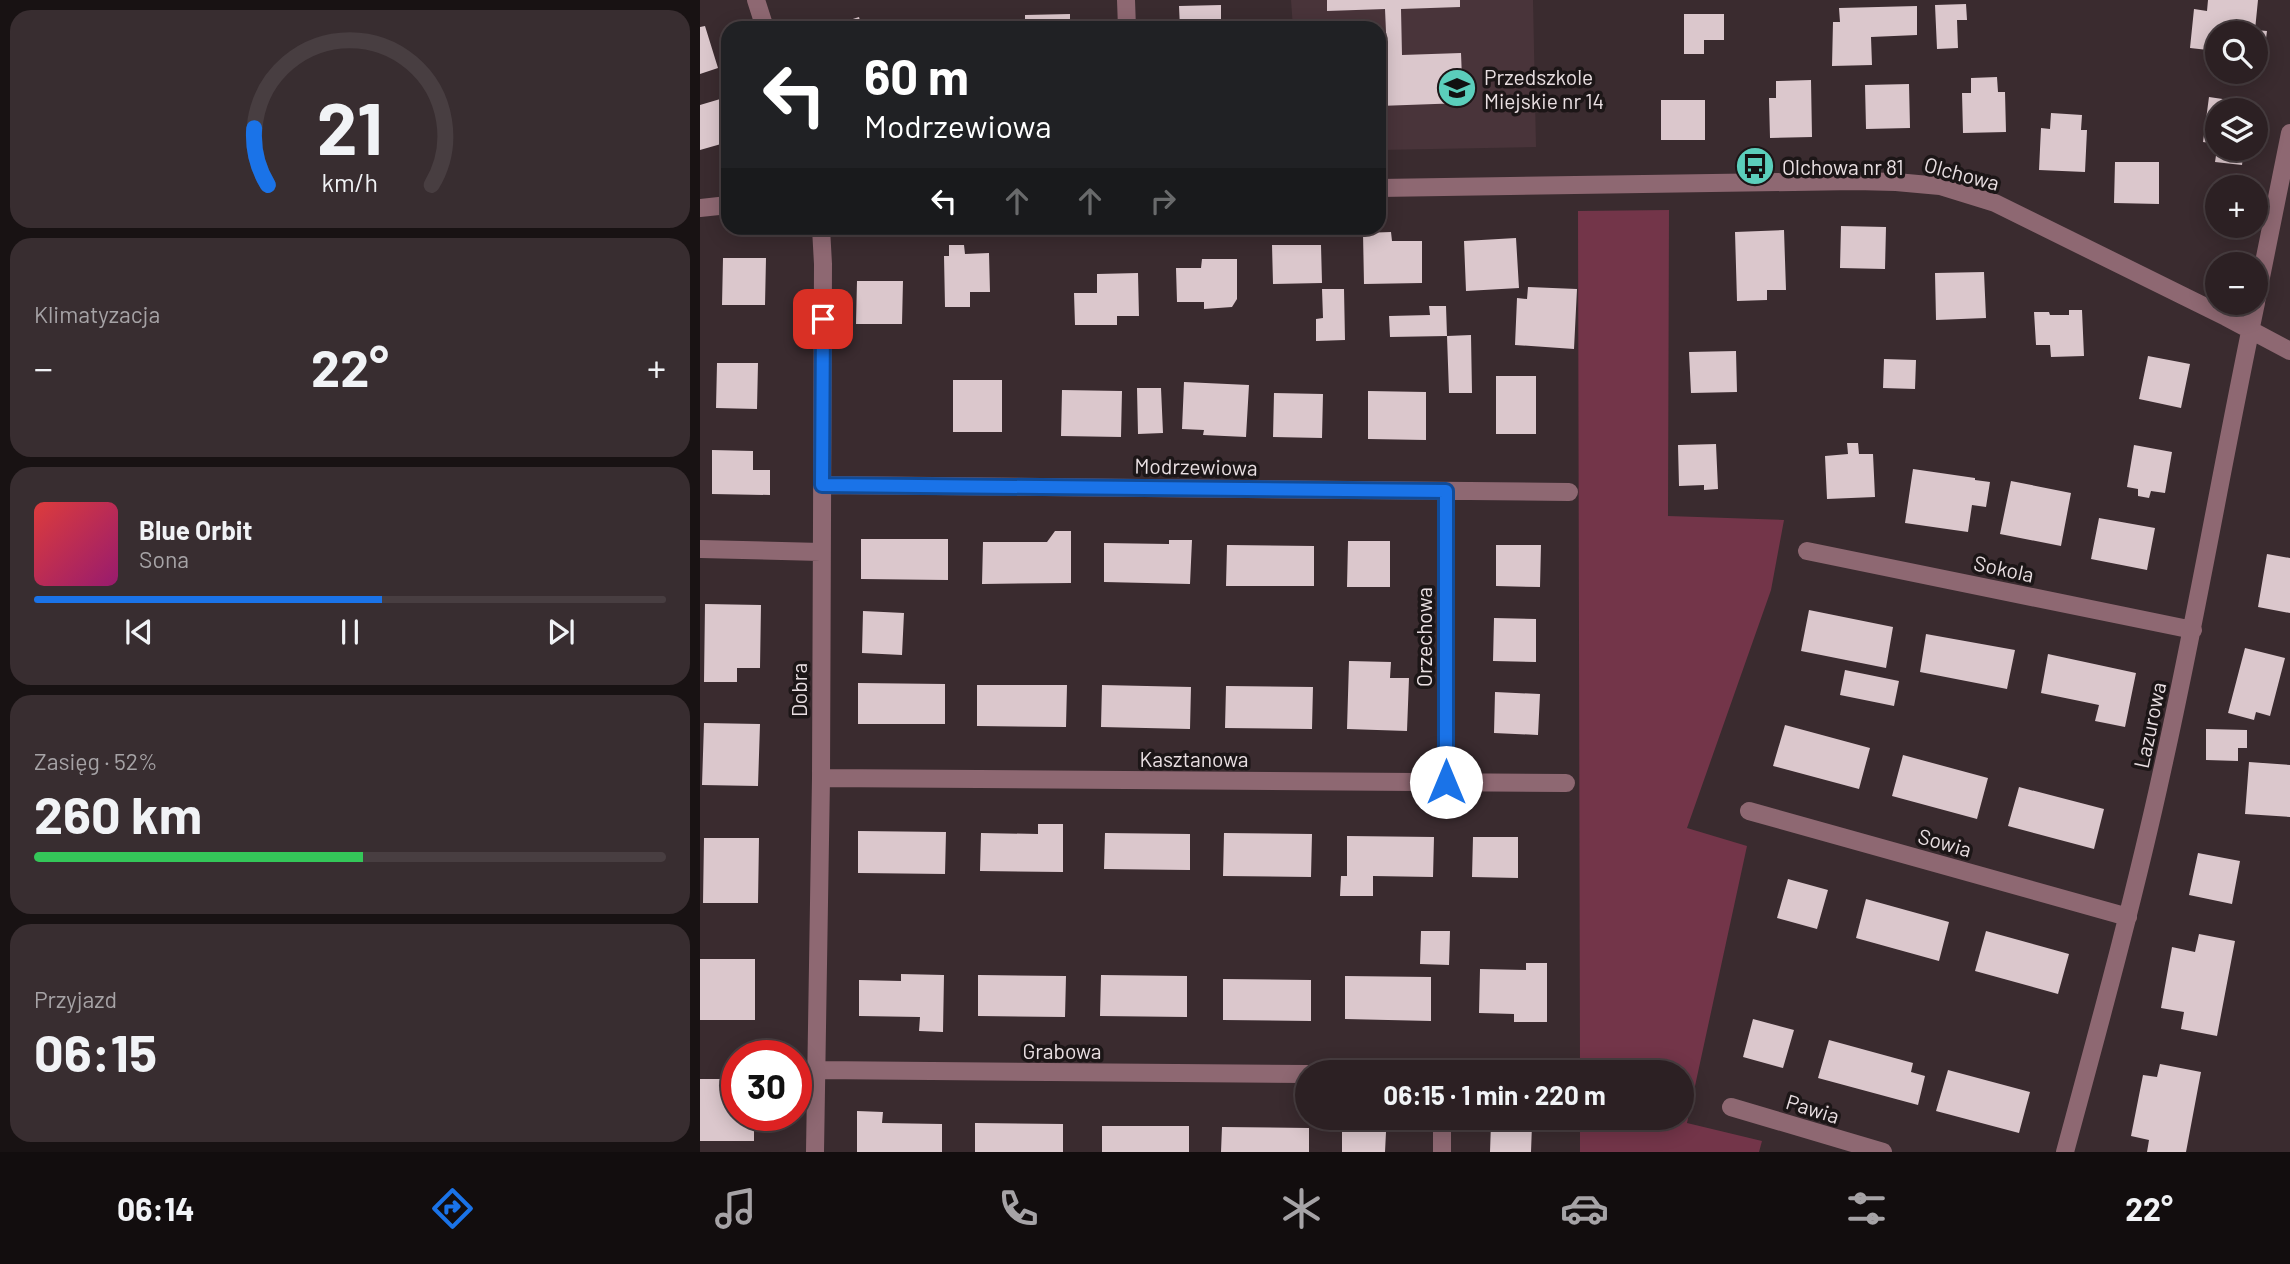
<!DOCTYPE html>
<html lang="pl">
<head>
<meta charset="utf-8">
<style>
	:root { --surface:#2c2023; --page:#382d30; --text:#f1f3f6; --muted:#a6a3a6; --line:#483e41; --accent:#1a73e8 }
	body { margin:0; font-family:Barlow,sans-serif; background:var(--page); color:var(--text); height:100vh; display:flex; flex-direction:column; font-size:26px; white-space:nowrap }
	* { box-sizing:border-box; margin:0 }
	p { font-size:23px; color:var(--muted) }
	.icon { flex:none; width:38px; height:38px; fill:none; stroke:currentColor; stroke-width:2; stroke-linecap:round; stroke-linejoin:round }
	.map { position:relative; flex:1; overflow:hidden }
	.details { display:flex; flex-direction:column; gap:10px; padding:10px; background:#181213; width:700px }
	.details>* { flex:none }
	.hud { position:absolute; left:21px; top:21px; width:665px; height:214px; border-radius:21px; box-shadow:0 4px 18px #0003,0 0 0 2px var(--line); background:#202124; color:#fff; overflow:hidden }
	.tools { position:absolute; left:1505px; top:21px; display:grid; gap:14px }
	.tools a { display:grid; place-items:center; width:63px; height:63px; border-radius:50%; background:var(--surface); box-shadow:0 4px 18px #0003,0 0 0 2px var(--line); font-size:35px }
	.speed { position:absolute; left:21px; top:1040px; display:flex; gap:14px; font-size:35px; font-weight:700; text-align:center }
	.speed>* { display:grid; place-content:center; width:91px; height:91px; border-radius:50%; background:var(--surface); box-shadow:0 4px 18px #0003,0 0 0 2px var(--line); line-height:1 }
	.speed .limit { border:10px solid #d22; background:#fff; color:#111 }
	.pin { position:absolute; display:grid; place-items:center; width:60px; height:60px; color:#fff; margin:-30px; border-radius:14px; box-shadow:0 4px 10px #0006 }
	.me { position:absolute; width:77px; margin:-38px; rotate:0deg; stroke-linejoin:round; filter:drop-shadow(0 0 5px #0008) }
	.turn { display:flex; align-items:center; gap:24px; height:147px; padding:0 28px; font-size:32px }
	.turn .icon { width:91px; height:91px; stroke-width:2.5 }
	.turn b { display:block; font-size:49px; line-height:60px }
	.lanes { display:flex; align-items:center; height:66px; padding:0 28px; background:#0003; justify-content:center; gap:35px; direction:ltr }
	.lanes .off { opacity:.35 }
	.big { font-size:52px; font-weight:700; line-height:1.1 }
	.details .tile { flex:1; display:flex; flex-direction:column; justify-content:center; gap:10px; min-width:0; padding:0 24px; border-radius:21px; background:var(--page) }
	.details .dial { align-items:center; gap:0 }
	.dial svg { height:182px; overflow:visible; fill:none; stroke:var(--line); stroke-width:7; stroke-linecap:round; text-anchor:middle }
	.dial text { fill:var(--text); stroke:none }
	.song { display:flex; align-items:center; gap:21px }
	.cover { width:84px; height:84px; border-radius:10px; background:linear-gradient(135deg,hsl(0 70% 55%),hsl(320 70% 35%)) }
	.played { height:7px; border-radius:4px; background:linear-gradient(90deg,var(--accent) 55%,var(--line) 55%) }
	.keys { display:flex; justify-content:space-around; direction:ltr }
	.heat { display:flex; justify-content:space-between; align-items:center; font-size:38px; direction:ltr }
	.charge { height:10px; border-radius:5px; background:linear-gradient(90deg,#34c759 52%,var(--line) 0) }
	.trip { position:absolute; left:595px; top:1060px; width:399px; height:70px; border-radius:35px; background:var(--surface); box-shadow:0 4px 18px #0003,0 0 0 2px var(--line); font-weight:700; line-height:70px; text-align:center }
	.menu { display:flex; height:112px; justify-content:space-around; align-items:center; background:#120d0e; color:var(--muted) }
	.menu .icon { width:49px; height:49px }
	.menu .current { color:var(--accent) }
	.menu b { font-size:32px; color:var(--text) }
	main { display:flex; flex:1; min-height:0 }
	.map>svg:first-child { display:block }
	.built { fill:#49343a }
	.green { fill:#733549 }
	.building { fill:#dbc7cc }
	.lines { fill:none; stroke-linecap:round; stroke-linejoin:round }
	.minor { stroke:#8e6872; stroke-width:18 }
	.route-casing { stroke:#114b97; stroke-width:18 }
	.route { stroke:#1a73e8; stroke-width:12 }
	.labels { text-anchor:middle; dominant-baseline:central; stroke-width:7; stroke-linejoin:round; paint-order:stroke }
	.poi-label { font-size:21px; fill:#e9dfe2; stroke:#1c1617; text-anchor:start }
	.street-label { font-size:21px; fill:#e9dfe2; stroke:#1c1617 }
</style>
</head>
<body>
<main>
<section class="details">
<div class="tile dial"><svg viewBox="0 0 100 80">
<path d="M14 69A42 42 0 1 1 86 69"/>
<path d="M14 69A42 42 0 0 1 8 44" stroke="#1a73e8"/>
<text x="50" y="56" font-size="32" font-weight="700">21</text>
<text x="50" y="72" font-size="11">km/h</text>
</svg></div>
<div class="tile"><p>Klimatyzacja</p>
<div class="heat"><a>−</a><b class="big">22°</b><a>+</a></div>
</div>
<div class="tile">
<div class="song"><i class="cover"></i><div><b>Blue Orbit</b><p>Sona</p></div></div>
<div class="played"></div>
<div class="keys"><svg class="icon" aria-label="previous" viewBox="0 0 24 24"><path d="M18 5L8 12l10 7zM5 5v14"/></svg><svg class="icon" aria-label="pause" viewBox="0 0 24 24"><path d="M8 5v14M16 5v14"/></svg><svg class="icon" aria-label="next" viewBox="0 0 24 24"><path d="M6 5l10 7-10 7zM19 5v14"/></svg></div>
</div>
<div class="tile"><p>Zasięg · 52%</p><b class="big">260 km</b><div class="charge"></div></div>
<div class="tile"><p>Przyjazd</p><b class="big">06:15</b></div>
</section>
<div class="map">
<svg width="1590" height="1152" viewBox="0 0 1590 1152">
	<rect width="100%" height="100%" fill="#3a2b2f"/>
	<path class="built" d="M591 0H833L836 147 679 150V28H593Z"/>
	<path class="green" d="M969 210 968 516 1084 520 1071 590 987 828 1047 846 987 1123 1062 1141 1059 1152H880V1118H982V1073H880L878 211Z"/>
	<path class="building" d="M627 0H760V7L701 9 702 55 761 53 763 103 679 106V55H687L685 9 627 11Z
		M1508 0H1558L1555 30 1567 31 1564 54 1556 53V33H1517V51L1490 48 1494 9 1507 11Z
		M1266 4 1267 20H1257L1258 48 1237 49 1235 5Z
		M521 5V28H480L479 6Z
		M1217 6V35L1171 37 1172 65 1132 66 1133 22H1140L1139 8Z
		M370 14V28H325V15Z
		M984 14H1024V40H1004V54H984Z
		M159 17 162 28H128V27Z
		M5 26 18 68 0 74V27Z
		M1297 77 1298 92H1305L1306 132 1263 133 1262 93H1271V78Z
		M1111 80 1112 137 1070 138 1069 98H1076V81Z
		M1209 84 1210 128 1166 129 1165 85Z
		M27 97 28 142 0 150V105Z
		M1509 97 1550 103 1549 110H1517V144L1503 142Z
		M961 100H1005V140H961Z
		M1351 113 1382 115 1381 130H1387L1385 172 1339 170 1341 128 1350 129Z
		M1517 149H1544L1542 165 1515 162Z
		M1415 162H1459V204L1414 203Z
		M1141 226 1186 227 1185 269 1140 268Z
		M1084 230 1086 290H1067V300L1037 301 1035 232Z
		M691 232 692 241H722V283L664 284 663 233Z
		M816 238 819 288 766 291 764 241Z
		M249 245H264L265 254 289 253 290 292H270V307H245L244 256H249Z
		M572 245H621L622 283 573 284Z
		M23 258H66L65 305H22Z
		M502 259H537V299L532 307 504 309V302H477L476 268H501Z
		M1284 272 1286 318 1236 320 1235 273Z
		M438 273 439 316H417V325H375L374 293H397V274Z
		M157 281H203L202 324H156Z
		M828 287 877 289 874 349 815 345 817 298 827 299Z
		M622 289H644L645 340 616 341V319L623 318Z
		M729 306H746L747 336 690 337 689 316 730 315Z
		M1369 310H1382L1384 356 1351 357 1350 345H1336L1334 312H1349L1350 315H1369Z
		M771 335 772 393H749L747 336Z
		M1036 351 1037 392 991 393 989 352Z
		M1448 356 1490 364 1481 408 1439 399Z
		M1184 359 1216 360 1215 389 1183 388Z
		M17 363H58L57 409 16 408Z
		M796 376H836V434H796Z
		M253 380H302V432H253Z
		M484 382 549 385 546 437 503 435 504 430 482 429Z
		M437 388H461L463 433 438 434Z
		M362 390 422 391 421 437 361 436Z
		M668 391 726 392V440L668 439Z
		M574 393 623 394 622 438 573 437Z
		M1147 443H1158L1159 454H1173L1175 497 1127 499 1125 456 1148 454Z
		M1016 444 1018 489 1004 490V485L979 486 978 445Z
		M1434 445 1472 452 1465 493 1451 491 1449 498 1438 496V489L1427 487Z
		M12 450 53 451V470H70V495L12 494Z
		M1213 469 1275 478V480L1290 482 1286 507 1272 505 1268 532 1205 523Z
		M1311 481 1371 493 1361 546 1300 534Z
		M1399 518 1455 528 1447 570 1391 559Z
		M355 531H371V583L282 584 283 542H347Z
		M161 539H248V580L161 579Z
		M469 540H492L490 584 404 582V543L469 544Z
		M648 541H690V587H647Z
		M527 545 614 546V586H526Z
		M796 545H841L840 587 796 586Z
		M1567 554 1590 558V613L1558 607Z
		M5 604 61 605 60 668H37V682H4Z
		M1109 610 1193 627 1186 668 1101 651Z
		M163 611 204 613 202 655 162 653Z
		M794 618 836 619V662L793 661Z
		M1226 634 1315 650 1307 689 1220 672Z
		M1545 648 1585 658 1570 716 1556 712 1554 720 1528 713Z
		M1348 654 1436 673 1425 727 1395 721 1399 705 1341 693Z
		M649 661 691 662 690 678H709L707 731 647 729Z
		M1145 670 1199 681 1194 706 1140 695Z
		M158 683 245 684V724H158Z
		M277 685H367L366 727 277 726Z
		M402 685 491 687 490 729 401 727Z
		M526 686 613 687 612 729 525 728Z
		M795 692 840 694 838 735 794 733Z
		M4 723 60 724 58 786 2 785Z
		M1085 725 1170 748 1159 789 1073 766Z
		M1506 729 1547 730V748H1538V761L1506 760Z
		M1203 755 1288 778 1277 819 1192 796Z
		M1549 762 1590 765V817L1545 814Z
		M1319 787 1404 809 1394 849 1308 826Z
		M338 824H363V872L280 871 281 833 338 834Z
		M158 831 246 832 245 874 158 873Z
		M405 833 490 834V870L404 869Z
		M524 833 612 834 611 877 523 876Z
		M647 836 734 837 733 877 673 876V896H640L641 876H647Z
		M773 837H818V878L772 877Z
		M4 838H59L58 903H3Z
		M1498 853 1540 861 1532 904 1489 895Z
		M1088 879 1128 890 1117 929 1077 918Z
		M1166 899 1249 922 1239 961 1156 938Z
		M721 931H750L749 965 720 964Z
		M1286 931 1369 954 1358 994 1275 971Z
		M1499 934 1535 941 1517 1036 1481 1029 1484 1012 1461 1008 1472 947 1495 952Z
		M0 959H55V1020H0Z
		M826 963H847V1022H814V1014L779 1013 780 969 826 970Z
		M201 974 244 975 243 1032 219 1031 220 1017 159 1016V980L201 981Z
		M278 975 366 976 365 1017 278 1016Z
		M401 975 487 976V1017L400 1016Z
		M645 976 731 977V1021L645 1019Z
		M523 979 611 980V1021L523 1020Z
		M1053 1019 1094 1030 1083 1068 1043 1057Z
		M1129 1040 1213 1063 1211 1072 1225 1076 1218 1105 1118 1078Z
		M1460 1064 1501 1072 1486 1152H1447L1449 1140 1431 1136 1443 1075 1457 1077Z
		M1248 1070 1330 1092 1319 1133 1236 1111Z
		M0 1079H37V1115H54V1141H0Z
		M157 1111 183 1112 182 1123 242 1124V1152H157Z
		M275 1123 363 1124V1152H275Z
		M791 1123 832 1125 831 1152H790Z
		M402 1126H489V1152H402Z
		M642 1126H664V1132H686L685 1152H642Z
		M522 1127 609 1128V1152H521Z"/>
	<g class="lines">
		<path class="minor" d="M56 0 65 28
			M426 0 427 28
			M679 188 1155 181 1196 182 1240 186 1295 203 1526 317 1590 351
			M0 208 28 205
			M1556 302 1590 133
			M122 485 869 492
			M746 491V782
			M0 549 121 552
			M1107 551 1493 630
			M121 778 866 783
			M1049 811 1428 917
			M116 1070 607 1074
			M1031 1107 1183 1152
			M115 1152 121 778 123 264 121 228
			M742 1152V1118
			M1365 1152C1399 1026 1434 899 1462 771 1497 616 1523 459 1556 303"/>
	</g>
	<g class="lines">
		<g class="route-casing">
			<path id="route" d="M123 319 122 485 746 491V782"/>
		</g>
		<use href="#route" class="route"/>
	</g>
	<defs>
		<g id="school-disc" transform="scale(2.0125)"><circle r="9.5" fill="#5bcebb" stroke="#1c1617"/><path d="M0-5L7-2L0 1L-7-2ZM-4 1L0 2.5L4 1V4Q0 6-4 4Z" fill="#111"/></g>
		<g id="bus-disc" transform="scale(2.0125)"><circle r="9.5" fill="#5bcebb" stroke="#1c1617"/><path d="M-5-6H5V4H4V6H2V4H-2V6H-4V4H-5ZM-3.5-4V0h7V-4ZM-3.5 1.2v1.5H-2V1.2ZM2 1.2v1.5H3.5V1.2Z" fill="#111"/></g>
	</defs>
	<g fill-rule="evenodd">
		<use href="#school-disc" x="757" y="88"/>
		<use href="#bus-disc" x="1055" y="166"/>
	</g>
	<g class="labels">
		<g class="poi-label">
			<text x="784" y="76">Przedszkole<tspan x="784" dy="24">Miejskie nr 14</tspan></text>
			<text x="1082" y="166">Olchowa nr 81</text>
		</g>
		<g class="street-label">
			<text transform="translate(1262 173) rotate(15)">Olchowa</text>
			<text transform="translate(496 466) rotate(1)">Modrzewiowa</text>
			<text transform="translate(1304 568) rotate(12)">Sokola</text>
			<text transform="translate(723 637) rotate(-90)">Orzechowa</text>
			<text transform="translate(98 690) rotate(-90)">Dobra</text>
			<text transform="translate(1449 725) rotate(-78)">Lazurowa</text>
			<text x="494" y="758">Kasztanowa</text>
			<text transform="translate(1245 842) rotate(16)">Sowia</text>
			<text x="362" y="1050">Grabowa</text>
			<text transform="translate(1113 1108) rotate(17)">Pawia</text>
		</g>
	</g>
</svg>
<div class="tools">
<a><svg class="icon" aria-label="search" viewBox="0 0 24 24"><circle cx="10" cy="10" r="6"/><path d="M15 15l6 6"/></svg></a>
<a><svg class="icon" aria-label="layers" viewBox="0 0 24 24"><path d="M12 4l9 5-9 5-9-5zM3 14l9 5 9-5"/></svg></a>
<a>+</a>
<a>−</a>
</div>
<div class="speed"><div class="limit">30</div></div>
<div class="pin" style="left:123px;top:319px;background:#d93025"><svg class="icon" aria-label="arrive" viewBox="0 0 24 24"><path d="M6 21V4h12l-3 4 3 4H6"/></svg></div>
<svg class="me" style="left:746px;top:782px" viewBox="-20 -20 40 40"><circle r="19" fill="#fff"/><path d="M0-13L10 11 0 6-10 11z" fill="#1a73e8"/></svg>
<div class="trip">06:15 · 1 min · 220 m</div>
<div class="hud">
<div class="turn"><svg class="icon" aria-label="left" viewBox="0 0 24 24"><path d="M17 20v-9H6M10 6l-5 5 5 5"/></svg><div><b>60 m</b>Modrzewiowa</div></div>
<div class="lanes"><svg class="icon" aria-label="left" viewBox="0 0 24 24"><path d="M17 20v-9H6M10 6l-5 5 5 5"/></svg><svg class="icon off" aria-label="ahead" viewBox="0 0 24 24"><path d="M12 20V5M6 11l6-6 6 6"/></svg><svg class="icon off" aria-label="ahead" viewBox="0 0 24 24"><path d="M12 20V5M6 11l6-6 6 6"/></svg><svg class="icon off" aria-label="right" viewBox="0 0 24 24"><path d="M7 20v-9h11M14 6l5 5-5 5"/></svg></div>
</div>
</div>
</main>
<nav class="menu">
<b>06:14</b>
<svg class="icon current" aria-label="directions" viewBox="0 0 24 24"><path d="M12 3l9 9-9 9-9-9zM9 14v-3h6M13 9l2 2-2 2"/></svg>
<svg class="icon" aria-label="music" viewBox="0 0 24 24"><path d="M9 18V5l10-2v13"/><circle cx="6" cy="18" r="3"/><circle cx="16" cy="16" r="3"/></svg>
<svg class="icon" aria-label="phone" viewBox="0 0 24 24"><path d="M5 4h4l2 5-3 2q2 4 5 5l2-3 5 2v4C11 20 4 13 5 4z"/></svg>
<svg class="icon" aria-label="climate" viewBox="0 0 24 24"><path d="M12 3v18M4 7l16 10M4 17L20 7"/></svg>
<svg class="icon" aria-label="car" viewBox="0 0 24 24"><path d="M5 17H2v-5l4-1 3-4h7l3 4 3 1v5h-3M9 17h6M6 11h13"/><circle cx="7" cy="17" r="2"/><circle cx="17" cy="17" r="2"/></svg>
<svg class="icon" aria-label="filters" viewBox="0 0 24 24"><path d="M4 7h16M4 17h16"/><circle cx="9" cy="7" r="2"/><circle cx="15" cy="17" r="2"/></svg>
<b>22°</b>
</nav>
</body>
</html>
